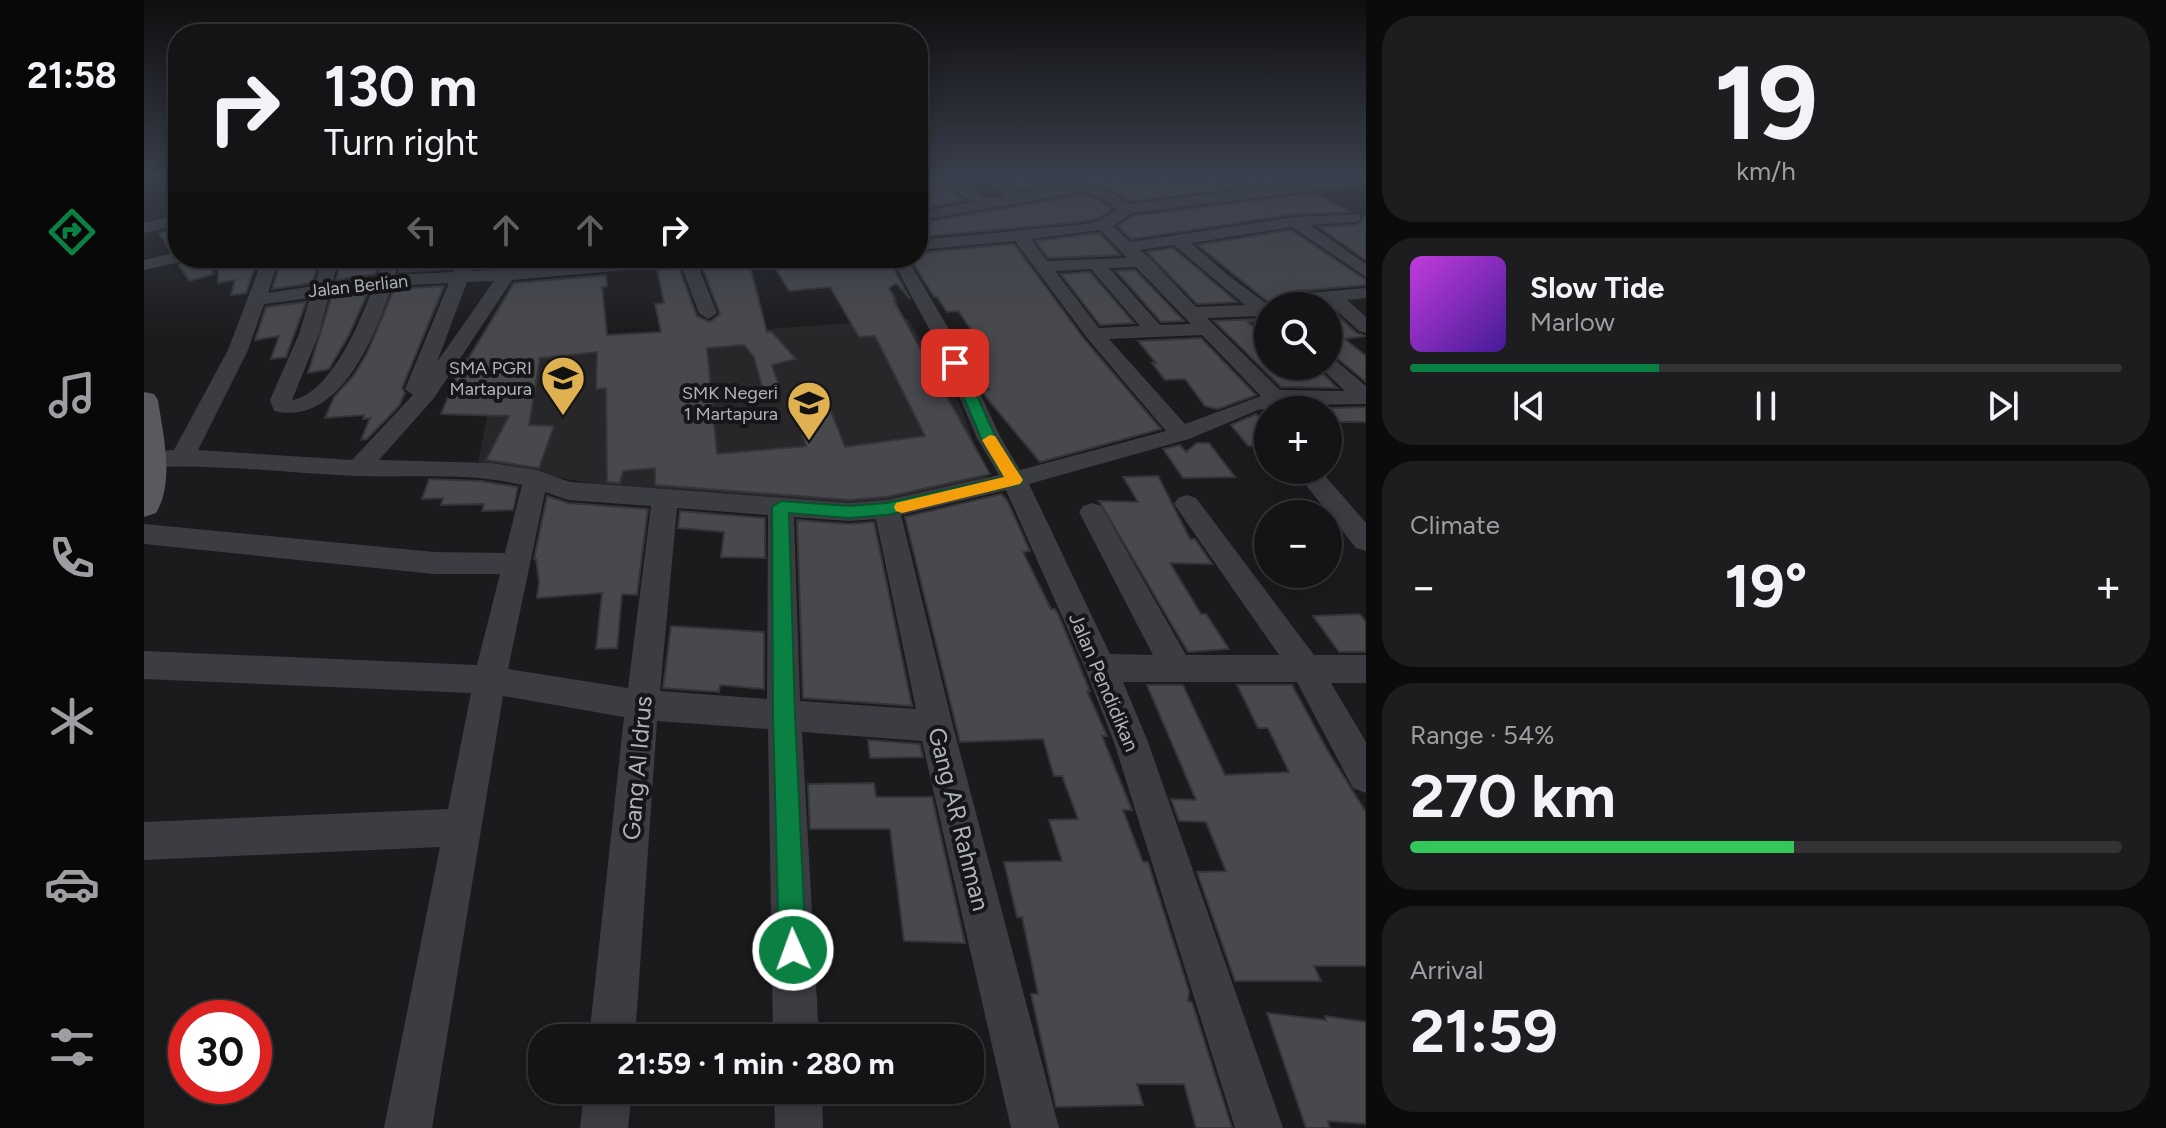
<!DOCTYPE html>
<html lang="en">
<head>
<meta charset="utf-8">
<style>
	:root { --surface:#141416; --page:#1d1d1f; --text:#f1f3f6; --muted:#9d9ea1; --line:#333335; --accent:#0b8043 }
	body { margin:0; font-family:Figtree,sans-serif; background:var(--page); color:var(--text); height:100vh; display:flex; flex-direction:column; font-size:30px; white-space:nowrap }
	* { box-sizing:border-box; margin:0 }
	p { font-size:26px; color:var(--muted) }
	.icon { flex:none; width:44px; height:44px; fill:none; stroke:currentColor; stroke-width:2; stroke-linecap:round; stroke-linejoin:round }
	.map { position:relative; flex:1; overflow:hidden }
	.drawer { display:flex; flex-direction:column; gap:16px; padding:16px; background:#0b0b0c; width:800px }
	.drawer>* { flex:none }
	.top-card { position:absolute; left:24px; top:24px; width:760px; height:244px; border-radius:32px; box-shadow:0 4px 20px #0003,0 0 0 2px var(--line); background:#141416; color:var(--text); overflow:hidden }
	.fabs { position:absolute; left:1110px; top:292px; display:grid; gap:16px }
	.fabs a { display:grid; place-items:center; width:88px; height:88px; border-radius:50%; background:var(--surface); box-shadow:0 4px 20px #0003,0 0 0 2px var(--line); font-size:40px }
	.speed { position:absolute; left:24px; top:1000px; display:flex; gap:16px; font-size:40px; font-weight:700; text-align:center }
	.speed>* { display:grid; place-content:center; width:104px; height:104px; border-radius:50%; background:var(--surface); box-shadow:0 4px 20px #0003,0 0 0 2px var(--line); line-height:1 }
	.speed .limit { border:12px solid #d22; background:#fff; color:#111 }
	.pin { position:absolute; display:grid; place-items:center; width:68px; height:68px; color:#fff; margin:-34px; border-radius:16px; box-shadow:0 4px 12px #0006 }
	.me { position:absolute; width:88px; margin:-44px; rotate:358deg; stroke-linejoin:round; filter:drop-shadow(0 0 6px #0008) }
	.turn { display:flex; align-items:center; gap:28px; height:168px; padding:0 24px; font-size:36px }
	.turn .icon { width:104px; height:104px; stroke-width:2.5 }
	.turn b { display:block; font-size:56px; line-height:68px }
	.lanes { display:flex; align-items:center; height:76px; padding:0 24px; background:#0003; justify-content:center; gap:40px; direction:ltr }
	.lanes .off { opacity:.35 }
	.big { font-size:60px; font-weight:700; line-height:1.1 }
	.drawer .card { flex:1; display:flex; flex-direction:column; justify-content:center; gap:12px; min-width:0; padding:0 28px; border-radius:32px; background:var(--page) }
	.drawer .dial { align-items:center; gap:0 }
	.dial b { font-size:104px; line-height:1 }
	.song { display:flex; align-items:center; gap:24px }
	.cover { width:96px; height:96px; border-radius:12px; background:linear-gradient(135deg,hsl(290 70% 55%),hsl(260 70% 35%)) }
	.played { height:8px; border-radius:4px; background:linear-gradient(90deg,var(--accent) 35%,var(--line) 35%) }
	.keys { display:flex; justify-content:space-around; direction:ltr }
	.heat { display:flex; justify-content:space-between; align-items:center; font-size:44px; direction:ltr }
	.charge { height:12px; border-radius:6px; background:linear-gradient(90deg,#34c759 54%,var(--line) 0) }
	.trip { position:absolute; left:384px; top:1024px; width:456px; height:80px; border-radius:32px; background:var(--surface); box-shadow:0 4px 20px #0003,0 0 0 2px var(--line); font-weight:700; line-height:80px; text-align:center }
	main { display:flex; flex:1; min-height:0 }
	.menu { display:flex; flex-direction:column; width:144px; justify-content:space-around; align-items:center; background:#080809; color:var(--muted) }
	.menu .icon { width:56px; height:56px }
	.menu .on { color:var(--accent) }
	.menu b { font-size:36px; color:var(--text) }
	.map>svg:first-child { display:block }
	.built { fill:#27272a }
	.building { fill:#48494d; stroke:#353539; stroke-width:2 }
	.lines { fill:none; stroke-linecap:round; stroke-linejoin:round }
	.minor { fill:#3c3d42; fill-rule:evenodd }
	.major { fill:#595a60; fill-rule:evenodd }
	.route { fill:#0b8043; stroke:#07532c; stroke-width:2 }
	.slow { fill:#f59e0b }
	.labels { text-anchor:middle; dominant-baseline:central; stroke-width:8; stroke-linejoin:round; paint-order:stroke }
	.far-street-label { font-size:18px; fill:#afb3bb; stroke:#161618 }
	.far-poi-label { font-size:18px; fill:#afb3bb; stroke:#161618; text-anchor:end }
	.street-label { font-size:20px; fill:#afb3bb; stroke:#161618 }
	.near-street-label { font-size:24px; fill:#afb3bb; stroke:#161618 }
</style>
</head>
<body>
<main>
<nav class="menu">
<b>21:58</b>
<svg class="icon on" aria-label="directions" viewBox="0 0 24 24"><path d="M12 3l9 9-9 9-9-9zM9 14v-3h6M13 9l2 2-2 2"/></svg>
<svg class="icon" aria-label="music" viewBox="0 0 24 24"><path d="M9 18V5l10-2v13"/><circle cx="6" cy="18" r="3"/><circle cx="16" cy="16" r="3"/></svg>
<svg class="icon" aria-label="phone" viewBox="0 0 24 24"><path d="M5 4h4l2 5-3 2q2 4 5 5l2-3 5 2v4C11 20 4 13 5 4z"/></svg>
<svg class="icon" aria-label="climate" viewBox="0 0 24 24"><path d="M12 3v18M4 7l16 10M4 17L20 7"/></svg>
<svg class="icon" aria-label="car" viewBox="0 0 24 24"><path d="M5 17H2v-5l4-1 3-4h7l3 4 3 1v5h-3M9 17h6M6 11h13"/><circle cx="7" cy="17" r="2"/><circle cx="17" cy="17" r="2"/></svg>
<svg class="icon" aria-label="filters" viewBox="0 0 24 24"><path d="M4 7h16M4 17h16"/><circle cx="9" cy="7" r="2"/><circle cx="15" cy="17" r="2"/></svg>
</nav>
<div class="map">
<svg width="1222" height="1128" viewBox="0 0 1222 1128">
	<rect width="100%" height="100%" fill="#1b1b1d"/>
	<path class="built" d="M461 290 450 341 764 319 815 402 844 481 742 506 503 494 334 462 352 372 387 294Z"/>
	<path class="building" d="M774 175H787L820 200 782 208V218L788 221 938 195 948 197 968 209 954 218 935 222 774 237V197L788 195 781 189 787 188Z
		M853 175H884L899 186 879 190Z
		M910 175H983L974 181 994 186 1015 183 1027 175H1062L1083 189 987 201 959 185 924 182Z
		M1088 175H1138L1152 181 1111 186Z
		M1171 193 1205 212 1151 214 987 239 974 226 989 216Z
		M1219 217H1222V260L1175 227 1211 225 1218 222Z
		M34 228V249L26 251 15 233Z
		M1147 230 1222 280V285L1154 291 1142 298 1151 306H1129L1054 245Z
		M955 233 976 255 904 258 892 241Z
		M870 244 941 340 1017 429 896 462 841 396 838 391 845 390 830 372H833L818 347 838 345 814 311 803 312 793 297H790L766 258H774V253Z
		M1029 248 1093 302 1053 304 1003 252Z
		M45 258H59L70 274 45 281 35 265Z
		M83 258H114L102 293 87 295 91 280 74 283V260Z
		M157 258H176L168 283 128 289 137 262Z
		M198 258H236L231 274 192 280Z
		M258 258H313L307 269 255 272Z
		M406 258H460V259L381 266 378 259Z
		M566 258H604L623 332 627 331 652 359 628 365 636 389 619 391 610 357 600 345 563 348 573 454 662 446 652 415 687 411 701 447 781 436 731 336 715 337 686 287 645 291 625 258H744L766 299 752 283 745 288 752 301H750L846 474 743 497 705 500 511 485V468L479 471 476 483 463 482 462 388 452 389 453 352 396 358 385 425 410 426 395 468 342 460 365 416 297 414 319 359H324L370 283 462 275 463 286 458 287 463 335 517 332 511 304 520 303 513 270 535 268 553 316 566 322 576 314 557 264Z
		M991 270 1040 321 1017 322 972 271Z
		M946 272 990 323 956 325 917 274Z
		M300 286 258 388 261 393 255 406 223 439 217 440 226 418 219 419 220 415 181 418 190 397 210 375 223 353 250 289Z
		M224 292 205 335 185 369 164 373 187 298Z
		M162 302 142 357 127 359 135 336 111 340 122 307Z
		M1184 307 1213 333 1222 336 1201 339 1222 356V382L1193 358 1184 355Z
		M1116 319 1122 321 1104 322 1124 339V366H1172L1193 388 1137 387 1070 321Z
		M1057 338 1112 395 1074 409 1061 406 1041 379 1021 380 1008 363H1012L994 341Z
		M1222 407V422H1184V410H1131Z
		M1112 414 1124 428V445L1104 446 1087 425Z
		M1053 443H1065L1091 477 1039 478 1019 449 1036 445 1042 452Z
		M1014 476 1046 539H1051L1068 564 1026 563 1057 614H1062L1085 649 1044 652 955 501 994 502 979 477Z
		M285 479 337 481 374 487 369 510 338 511 340 504 297 505 299 498 278 499Z
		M857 494 863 500 886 551 879 552 907 609H911L915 616 946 691H943L963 736H958L988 810H979L999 862H1004L1045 991 1044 1001 1048 1002 1088 1128H1052L1040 1084H993L999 1105 912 1107 887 994H894L878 917H873L860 862 918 861 905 820 934 819 918 776H910L899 739 816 742 761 517Z
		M403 496 424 503 504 509 493 595 478 594 473 648 452 649 458 593 393 598 395 582 392 559H390Z
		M536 511 621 518V558L577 557 580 532 534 528Z
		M653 520 705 524 730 522 768 706 659 698Z
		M1216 614 1222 622V652H1195L1169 616Z
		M527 626 620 632V689L576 685 575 692 519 688Z
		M1003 685H1039L1081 775 1145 772 1124 728H1114L1093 685H1148L1185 753 1222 812V966H1170L1177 981H1091L1053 872 1082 871 1062 822 1035 821 1027 799 1052 800Z
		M724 740 776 744 779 757 726 758Z
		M730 783 732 797H788L821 943 760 941 746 829H666L664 784Z
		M1123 1013 1182 1020 1181 1016 1222 1022V1124L1184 1121 1186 1128H1162Z"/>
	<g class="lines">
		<path class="minor" d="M790 175H806L844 199 862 196 830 175H847L878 193 907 188 887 175H904L923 185 938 184 958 188 986 204 1092 191 1065 175H1082L1110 189 1222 176V184L988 213 969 226 986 242 1151 217 1216 214V220L1211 222 1166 225 1222 264V277L1148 227 1047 243 1086 277 1126 306H1124V319L1116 316 1063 318 1136 390 1201 391 1175 366H1184V358L1191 360 1222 386V404L1142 405 1114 410 1045 439 885 484 966 654 1009 655 935 512 939 506 948 503 957 506 1042 655H1135L1030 504 1034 498 1043 495 1052 498 1170 655H1222V683H1187L1222 742V793L1209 788 1153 682H979L1004 742 1139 1128H1091L970 742 941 668 862 490 757 515 809 726 915 1128H867L778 741 658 732 675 1038H629L624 729 513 721 491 1038H445L480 717 359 696 288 1128H240L296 847 0 860V822L304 809 327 693 0 679V651L333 665 356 574H290L0 544V524L290 552 361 553 378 485C324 472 266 478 211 476 143 473 75 464 7 467L0 465V453L30 450 84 350 119 258H135L124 293 170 286 179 258H195L188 284 233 277 239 258H255L251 275 309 272 315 260 321 259 330 264 327 271 358 270 365 259 371 258 379 263 376 269 507 258H563L553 263 573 313 564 319 555 313 537 265 368 280 290 398 235 460 346 463 392 470 426 482 705 503 743 500 855 475 833 438 790 338 747 258H763L810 338 857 438 876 470 1022 431 943 338 871 241 774 250V240L935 225 955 221 974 209 949 194 938 192 789 218 784 216V210L828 202ZM956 230 983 258 903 261 887 239ZM1030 245 1101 305 1052 307 1006 258 995 250ZM992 267 1047 324 1016 325 965 268ZM947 269 996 326 955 328 911 271ZM350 281 293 362 323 282ZM305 283 261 389 269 395 208 460 54 450 104 350 120 304 166 298 155 334 126 400 130 411C196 427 231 336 248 286ZM229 288C217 320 186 395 148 400L175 334 185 295ZM1058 335 1117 396 1041 424 965 339ZM401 492 424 500 507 506 484 688 364 669ZM533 508 624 515 623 699 516 691ZM650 517 705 521 732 519 772 709 656 701Z
			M991 175H1024C1014 182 987 187 977 180Z
			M34 215V225L0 233V223Z
			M34 252V258H42L40 261 0 270V260Z
			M1222 288V298L1203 300 1222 317V333L1215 331 1183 302 1154 304 1145 299 1154 294Z
			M1150 470H1176L1222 523V551L1212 548Z
			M440 1090H488L484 1128H436Z
			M630 1090H678L679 1128H631Z"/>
		<path class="major" d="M0 392 10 394 14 400C19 435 31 481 12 513L0 517Z"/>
	</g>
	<linearGradient id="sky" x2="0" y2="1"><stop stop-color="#0f0f10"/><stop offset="0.53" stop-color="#393f4c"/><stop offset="1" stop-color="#393f4c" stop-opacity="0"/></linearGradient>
	<rect width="1222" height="333" fill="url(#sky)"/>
	<path class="route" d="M811 359 818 363 852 438 879 480 876 484 743 515 705 518 645 513 651 715 662 950 658 960 649 964 639 960 635 950 629 715 628 507 637 501 705 506 743 503 860 477 837 438 805 363Z"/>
	<path class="slow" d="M846 435 851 436 879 480 876 484 758 513 752 511 750 507 752 503 860 477 838 440Z"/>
	<defs>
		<g id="school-pin" transform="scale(2.3)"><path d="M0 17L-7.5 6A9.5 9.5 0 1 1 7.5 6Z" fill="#dfb151" stroke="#161618"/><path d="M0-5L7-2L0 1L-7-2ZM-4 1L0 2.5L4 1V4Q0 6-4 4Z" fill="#111"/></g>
	</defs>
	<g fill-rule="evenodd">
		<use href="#school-pin" x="419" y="378"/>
		<use href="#school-pin" x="665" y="403"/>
	</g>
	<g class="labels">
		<g class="far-street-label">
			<text transform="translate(214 286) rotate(-6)">Jalan Berlian</text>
		</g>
		<g class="far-poi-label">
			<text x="388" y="368">SMA PGRI<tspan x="388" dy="21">Martapura</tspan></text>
			<text x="634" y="393">SMK Negeri<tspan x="634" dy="21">1 Martapura</tspan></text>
		</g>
		<g class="street-label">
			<text transform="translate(960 682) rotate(67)">Jalan Pendidikan</text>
		</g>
		<g class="near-street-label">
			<text transform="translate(493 768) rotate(-85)">Gang Al Idrus</text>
			<text transform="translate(815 819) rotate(76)">Gang AR Rahman</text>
		</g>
	</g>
</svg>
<div class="fabs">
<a><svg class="icon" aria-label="search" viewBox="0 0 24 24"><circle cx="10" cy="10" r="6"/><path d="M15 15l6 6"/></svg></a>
<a>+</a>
<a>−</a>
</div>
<div class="speed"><div class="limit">30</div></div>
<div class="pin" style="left:811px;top:363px;background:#d93025"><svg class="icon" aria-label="arrive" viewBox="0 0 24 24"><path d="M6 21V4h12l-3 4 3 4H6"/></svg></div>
<svg class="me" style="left:649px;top:950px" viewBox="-20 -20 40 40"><circle r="17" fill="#0b8043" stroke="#fff" stroke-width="3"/><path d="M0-11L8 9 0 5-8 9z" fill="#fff"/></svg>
<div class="trip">21:59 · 1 min · 280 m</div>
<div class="top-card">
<div class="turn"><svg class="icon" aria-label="right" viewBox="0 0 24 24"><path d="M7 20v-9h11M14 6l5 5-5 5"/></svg><div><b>130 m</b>Turn right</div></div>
<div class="lanes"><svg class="icon off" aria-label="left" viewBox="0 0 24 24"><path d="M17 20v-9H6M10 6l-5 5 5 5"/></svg><svg class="icon off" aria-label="ahead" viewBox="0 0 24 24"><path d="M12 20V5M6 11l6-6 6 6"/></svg><svg class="icon off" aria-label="ahead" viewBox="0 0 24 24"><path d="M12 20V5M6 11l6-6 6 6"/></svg><svg class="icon" aria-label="right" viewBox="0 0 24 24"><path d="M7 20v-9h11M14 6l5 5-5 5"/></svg></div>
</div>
</div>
<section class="drawer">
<div class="card dial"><b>19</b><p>km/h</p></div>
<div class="card">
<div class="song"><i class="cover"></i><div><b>Slow Tide</b><p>Marlow</p></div></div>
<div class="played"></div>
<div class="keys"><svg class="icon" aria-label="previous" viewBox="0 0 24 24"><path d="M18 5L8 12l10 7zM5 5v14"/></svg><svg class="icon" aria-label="pause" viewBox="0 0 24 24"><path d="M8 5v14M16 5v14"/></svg><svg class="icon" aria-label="next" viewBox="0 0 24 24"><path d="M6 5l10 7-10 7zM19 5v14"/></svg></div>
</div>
<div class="card"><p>Climate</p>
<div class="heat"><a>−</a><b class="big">19°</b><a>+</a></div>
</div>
<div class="card"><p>Range · 54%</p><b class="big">270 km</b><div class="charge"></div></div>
<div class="card"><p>Arrival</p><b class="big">21:59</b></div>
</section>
</main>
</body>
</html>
